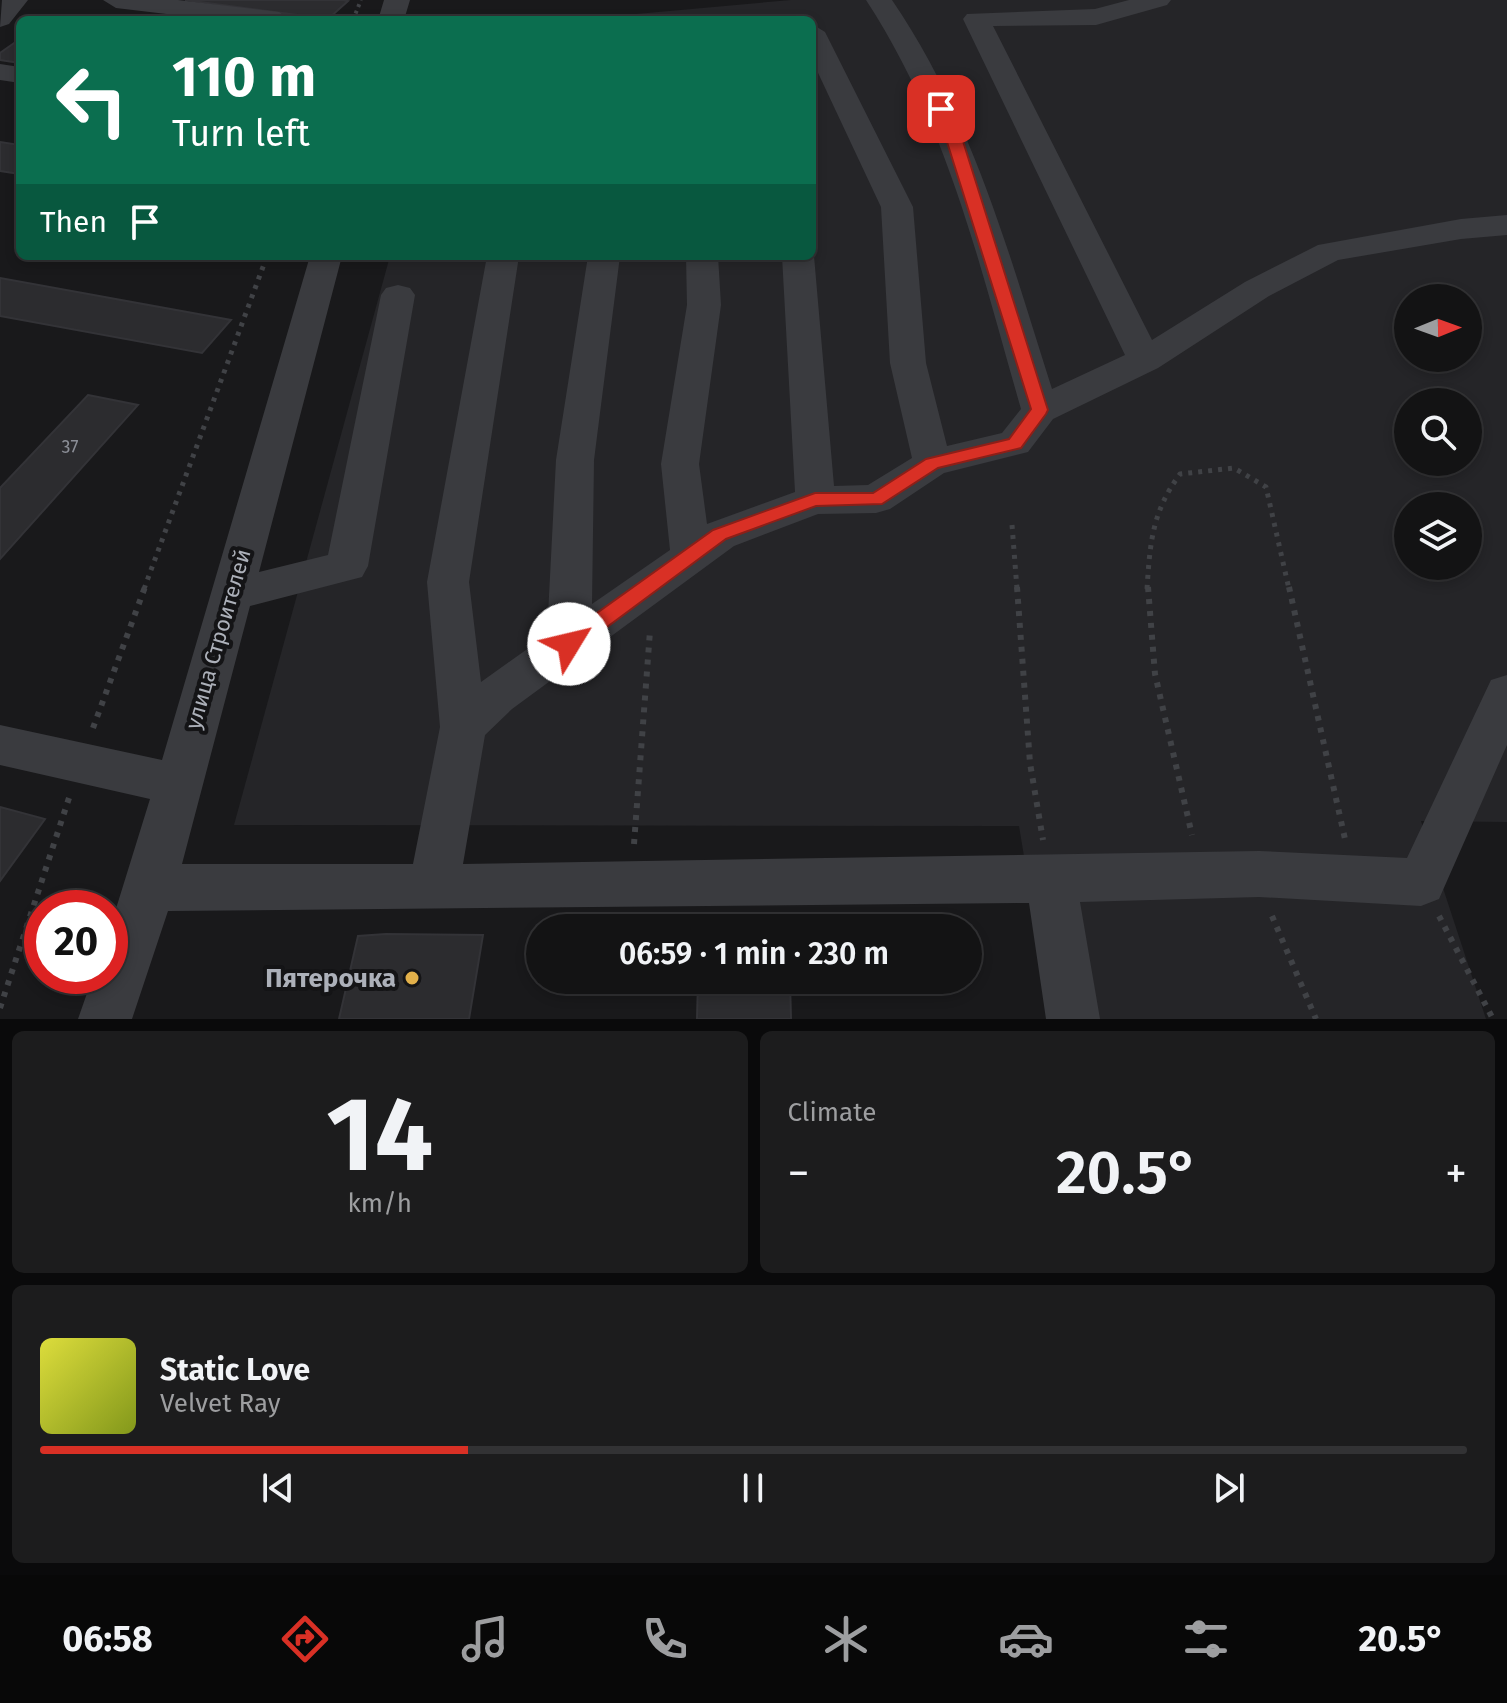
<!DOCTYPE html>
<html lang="en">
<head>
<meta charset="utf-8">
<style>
	:root { --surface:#131314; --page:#1c1c1d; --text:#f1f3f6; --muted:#9d9ea0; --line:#323234; --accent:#d93025 }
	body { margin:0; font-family:"Fira Sans",sans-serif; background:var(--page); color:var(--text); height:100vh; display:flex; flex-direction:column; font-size:30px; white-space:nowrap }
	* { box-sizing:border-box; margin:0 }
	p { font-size:26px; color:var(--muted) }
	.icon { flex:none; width:44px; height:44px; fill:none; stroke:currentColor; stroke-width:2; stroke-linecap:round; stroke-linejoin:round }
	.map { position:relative; height:1019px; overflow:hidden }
	.panel { display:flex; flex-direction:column; gap:12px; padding:12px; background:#0a0a0b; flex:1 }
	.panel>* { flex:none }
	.guide { position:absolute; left:16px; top:16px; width:800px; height:244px; border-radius:12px; box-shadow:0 4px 12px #0003,0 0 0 2px var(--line); background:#0b6e4f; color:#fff; overflow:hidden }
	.needle { width:52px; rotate:89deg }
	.tools { position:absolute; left:1394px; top:284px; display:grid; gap:16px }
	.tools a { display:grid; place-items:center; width:88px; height:88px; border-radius:50%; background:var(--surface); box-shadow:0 4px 12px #0003,0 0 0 2px var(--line); font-size:40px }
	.speed { position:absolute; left:24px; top:890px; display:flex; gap:16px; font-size:40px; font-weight:700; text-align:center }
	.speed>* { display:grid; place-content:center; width:104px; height:104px; border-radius:50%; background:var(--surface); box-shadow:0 4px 12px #0003,0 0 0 2px var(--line); line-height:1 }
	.speed .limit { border:12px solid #d22; background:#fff; color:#111 }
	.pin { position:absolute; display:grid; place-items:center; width:68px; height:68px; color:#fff; margin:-34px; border-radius:16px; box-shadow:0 4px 12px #0006 }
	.me { position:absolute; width:88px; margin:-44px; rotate:54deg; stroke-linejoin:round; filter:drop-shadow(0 0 6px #0008) }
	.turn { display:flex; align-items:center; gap:28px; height:168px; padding:0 24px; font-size:36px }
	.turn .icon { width:104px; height:104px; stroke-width:2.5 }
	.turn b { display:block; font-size:56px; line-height:68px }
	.then { display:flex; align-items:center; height:76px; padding:0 24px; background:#0003; gap:16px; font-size:30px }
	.big { font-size:60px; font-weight:600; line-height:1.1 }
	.panel .widget { flex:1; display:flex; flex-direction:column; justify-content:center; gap:12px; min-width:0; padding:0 28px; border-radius:12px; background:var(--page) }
	.panel .dial { align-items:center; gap:0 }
	.dial b { font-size:104px; line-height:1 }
	.song { display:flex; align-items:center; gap:24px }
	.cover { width:96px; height:96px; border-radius:12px; background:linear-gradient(135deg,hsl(60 70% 55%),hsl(70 70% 35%)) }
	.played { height:8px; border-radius:4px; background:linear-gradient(90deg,var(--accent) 30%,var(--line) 30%) }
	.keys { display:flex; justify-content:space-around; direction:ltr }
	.heat { display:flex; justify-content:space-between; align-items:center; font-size:44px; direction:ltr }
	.panel .tiles { flex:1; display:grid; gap:12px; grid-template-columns:1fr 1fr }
	.widget:last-child { grid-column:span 2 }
	.trip { position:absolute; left:526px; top:914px; width:456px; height:80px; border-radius:40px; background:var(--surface); box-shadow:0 4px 12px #0003,0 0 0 2px var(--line); font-weight:600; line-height:80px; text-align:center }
	.dock { display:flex; height:128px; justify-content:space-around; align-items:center; background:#080808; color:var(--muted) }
	.dock .icon { width:56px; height:56px }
	.dock .on { color:var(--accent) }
	.dock b { font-size:36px; color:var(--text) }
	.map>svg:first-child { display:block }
	.built { fill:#252528; fill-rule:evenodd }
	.building { fill:#2c2c2f; stroke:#333337; stroke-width:2 }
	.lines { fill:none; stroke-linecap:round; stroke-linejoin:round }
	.path-far2 { stroke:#404246; stroke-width:4; stroke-dasharray:3 4; stroke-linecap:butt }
	.path-far1 { stroke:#404246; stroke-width:5; stroke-dasharray:4 6; stroke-linecap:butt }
	.path { stroke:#404246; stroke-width:6; stroke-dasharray:5 7; stroke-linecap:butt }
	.minor { fill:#3a3b3f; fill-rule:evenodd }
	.route { fill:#d93025; stroke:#8d1f18; stroke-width:2 }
	.poi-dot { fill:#e2b04a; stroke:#141416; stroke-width:3 }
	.labels { text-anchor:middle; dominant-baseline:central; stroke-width:8; stroke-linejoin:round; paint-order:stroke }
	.number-label { font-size:18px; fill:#8b8e96 }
	.street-label { font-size:22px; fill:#acb0b9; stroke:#141416 }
	.near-poi-label { font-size:26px; font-weight:bold; fill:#acb0b9; stroke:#141416; text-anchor:end }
</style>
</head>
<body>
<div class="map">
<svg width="1507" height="1019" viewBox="0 0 1507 1019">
	<rect width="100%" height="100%" fill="#19191b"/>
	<path class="built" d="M791 0H1507V822L1421 821 1486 1019H1051L1019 826 234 825 390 256H812V20H637L636 14ZM1408 298H1468V358H1408ZM1408 402H1468V462H1408ZM1408 506H1468V566H1408Z"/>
	<path class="building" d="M185 0H343L348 1 328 19Z
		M20 39V63L0 60V53Z
		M0 142 20 145V174L0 171Z
		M0 278 231 320 202 353 0 316Z
		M88 395 138 405 0 559V488Z
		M0 807 45 819 0 881Z
		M386 934 483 935 469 1019H339L358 936Z
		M698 980H790L791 1019H697Z"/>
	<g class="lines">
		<path class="path-far2" d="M353 20 361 0"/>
		<path class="path-far1" d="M1012 525 1017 589
			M144 589 267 256
			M1147 589C1150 543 1152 512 1180 474L1234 468 1266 487 1289 589"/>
		<path class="path" d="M1017 587 1030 763 1043 840
			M1148 587 1155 674 1192 835
			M1289 587 1345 839
			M93 728 145 587
			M634 844 650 631
			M1272 916 1316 1019
			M1439 916 1493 1019
			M0 1008 69 798"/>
		<path class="minor" d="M2 0H28L9 24 0 27Z
			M103 0H178L279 12 292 20H217L116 8Z
			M384 0H410L404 20H378Z
			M866 0H892C973 119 1009 254 1052 389L1125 355 963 19 967 14 1095 9 1129 0H1171L1167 5 1096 25 993 26 1152 340 1245 282 1318 245 1461 219 1507 215V235L1461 239 1338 260 1269 296 1158 368 1053 419 1028 452 944 473 890 509 876 513 818 514 734 546 512 709 485 735 463 864 1259 851 1407 858 1491 680 1507 675V745L1439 899 1421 906 1259 897 1080 902 1100 1019H1046L1029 903 168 911 132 1019H78L93 976H110V928L150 799 0 765V725L162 760 310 256H342L259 572 328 555 381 295 386 288 398 285 410 288 415 295 368 566 362 577 250 606 182 864H413L440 727 427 582 487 256H519L469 582 481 682 547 635 556 460 588 256H620L594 460 592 604 670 550 661 464 687 305 686 256H718L721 305 699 464 707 524 795 492 782 256H812V253L814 256 834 486 868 485 912 458 890 363 881 207 812 60V24L825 32 913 207 926 363 947 446 1002 433 1021 409C980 267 948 125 866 0Z
			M0 64 20 67V83L0 80Z"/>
	</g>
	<path class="route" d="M936 107H945L962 138 1048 410 1046 414 1021 448 938 468 882 504 816 506 726 539 576 650H562L559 644 562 638 713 530 815 493H873L926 459 1009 439 1031 409Z"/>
	<circle class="poi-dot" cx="412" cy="978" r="8"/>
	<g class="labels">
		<g class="number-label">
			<text x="70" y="447">37</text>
		</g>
		<g class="street-label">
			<text transform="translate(218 639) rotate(-74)">улица Строителей</text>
		</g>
		<g class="near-poi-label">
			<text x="396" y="978">Пятерочка</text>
		</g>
	</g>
</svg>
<div class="tools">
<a><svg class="needle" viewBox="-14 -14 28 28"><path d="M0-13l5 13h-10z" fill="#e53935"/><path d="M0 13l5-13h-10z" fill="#9d9ea0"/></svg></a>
<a><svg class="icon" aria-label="search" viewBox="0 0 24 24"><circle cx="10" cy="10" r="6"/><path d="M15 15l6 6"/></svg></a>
<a><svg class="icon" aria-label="layers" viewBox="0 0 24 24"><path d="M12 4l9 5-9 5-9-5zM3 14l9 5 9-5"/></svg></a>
</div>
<div class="speed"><div class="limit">20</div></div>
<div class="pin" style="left:941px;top:109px;background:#d93025"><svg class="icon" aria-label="arrive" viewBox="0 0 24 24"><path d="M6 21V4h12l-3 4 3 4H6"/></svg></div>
<svg class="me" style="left:569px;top:644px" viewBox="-20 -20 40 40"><circle r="19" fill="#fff"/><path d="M0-13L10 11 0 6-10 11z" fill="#d93025"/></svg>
<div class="trip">06:59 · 1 min · 230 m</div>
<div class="guide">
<div class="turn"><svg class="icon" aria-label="left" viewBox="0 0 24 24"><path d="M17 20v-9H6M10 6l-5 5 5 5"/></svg><div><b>110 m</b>Turn left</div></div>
<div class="then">Then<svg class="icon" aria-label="arrive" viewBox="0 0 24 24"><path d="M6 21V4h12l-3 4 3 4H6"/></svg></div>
</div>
</div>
<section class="panel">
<div class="tiles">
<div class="widget dial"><b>14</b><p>km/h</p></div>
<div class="widget"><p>Climate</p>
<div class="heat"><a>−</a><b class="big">20.5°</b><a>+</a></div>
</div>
<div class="widget">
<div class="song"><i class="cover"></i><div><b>Static Love</b><p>Velvet Ray</p></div></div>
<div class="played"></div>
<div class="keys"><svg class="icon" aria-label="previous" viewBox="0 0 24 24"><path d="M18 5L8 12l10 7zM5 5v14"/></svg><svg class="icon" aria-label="pause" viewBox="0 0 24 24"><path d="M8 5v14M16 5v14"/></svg><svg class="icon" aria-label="next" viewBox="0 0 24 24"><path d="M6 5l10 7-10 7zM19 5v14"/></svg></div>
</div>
</div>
</section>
<nav class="dock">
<b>06:58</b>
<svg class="icon on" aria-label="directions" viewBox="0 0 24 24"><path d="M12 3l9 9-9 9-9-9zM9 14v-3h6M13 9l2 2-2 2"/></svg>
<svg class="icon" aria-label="music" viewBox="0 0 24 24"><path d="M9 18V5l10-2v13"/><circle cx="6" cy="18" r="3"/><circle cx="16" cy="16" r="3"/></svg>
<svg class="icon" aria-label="phone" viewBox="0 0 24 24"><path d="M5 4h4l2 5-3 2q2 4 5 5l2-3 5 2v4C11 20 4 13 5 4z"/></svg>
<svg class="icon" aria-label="climate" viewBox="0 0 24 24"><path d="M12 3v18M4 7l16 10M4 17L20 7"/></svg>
<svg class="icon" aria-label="car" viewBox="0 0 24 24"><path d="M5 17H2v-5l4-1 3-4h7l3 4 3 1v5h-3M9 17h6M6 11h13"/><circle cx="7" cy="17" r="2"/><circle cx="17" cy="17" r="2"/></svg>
<svg class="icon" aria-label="filters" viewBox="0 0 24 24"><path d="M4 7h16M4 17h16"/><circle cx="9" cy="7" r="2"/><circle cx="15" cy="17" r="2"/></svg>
<b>20.5°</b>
</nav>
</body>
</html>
